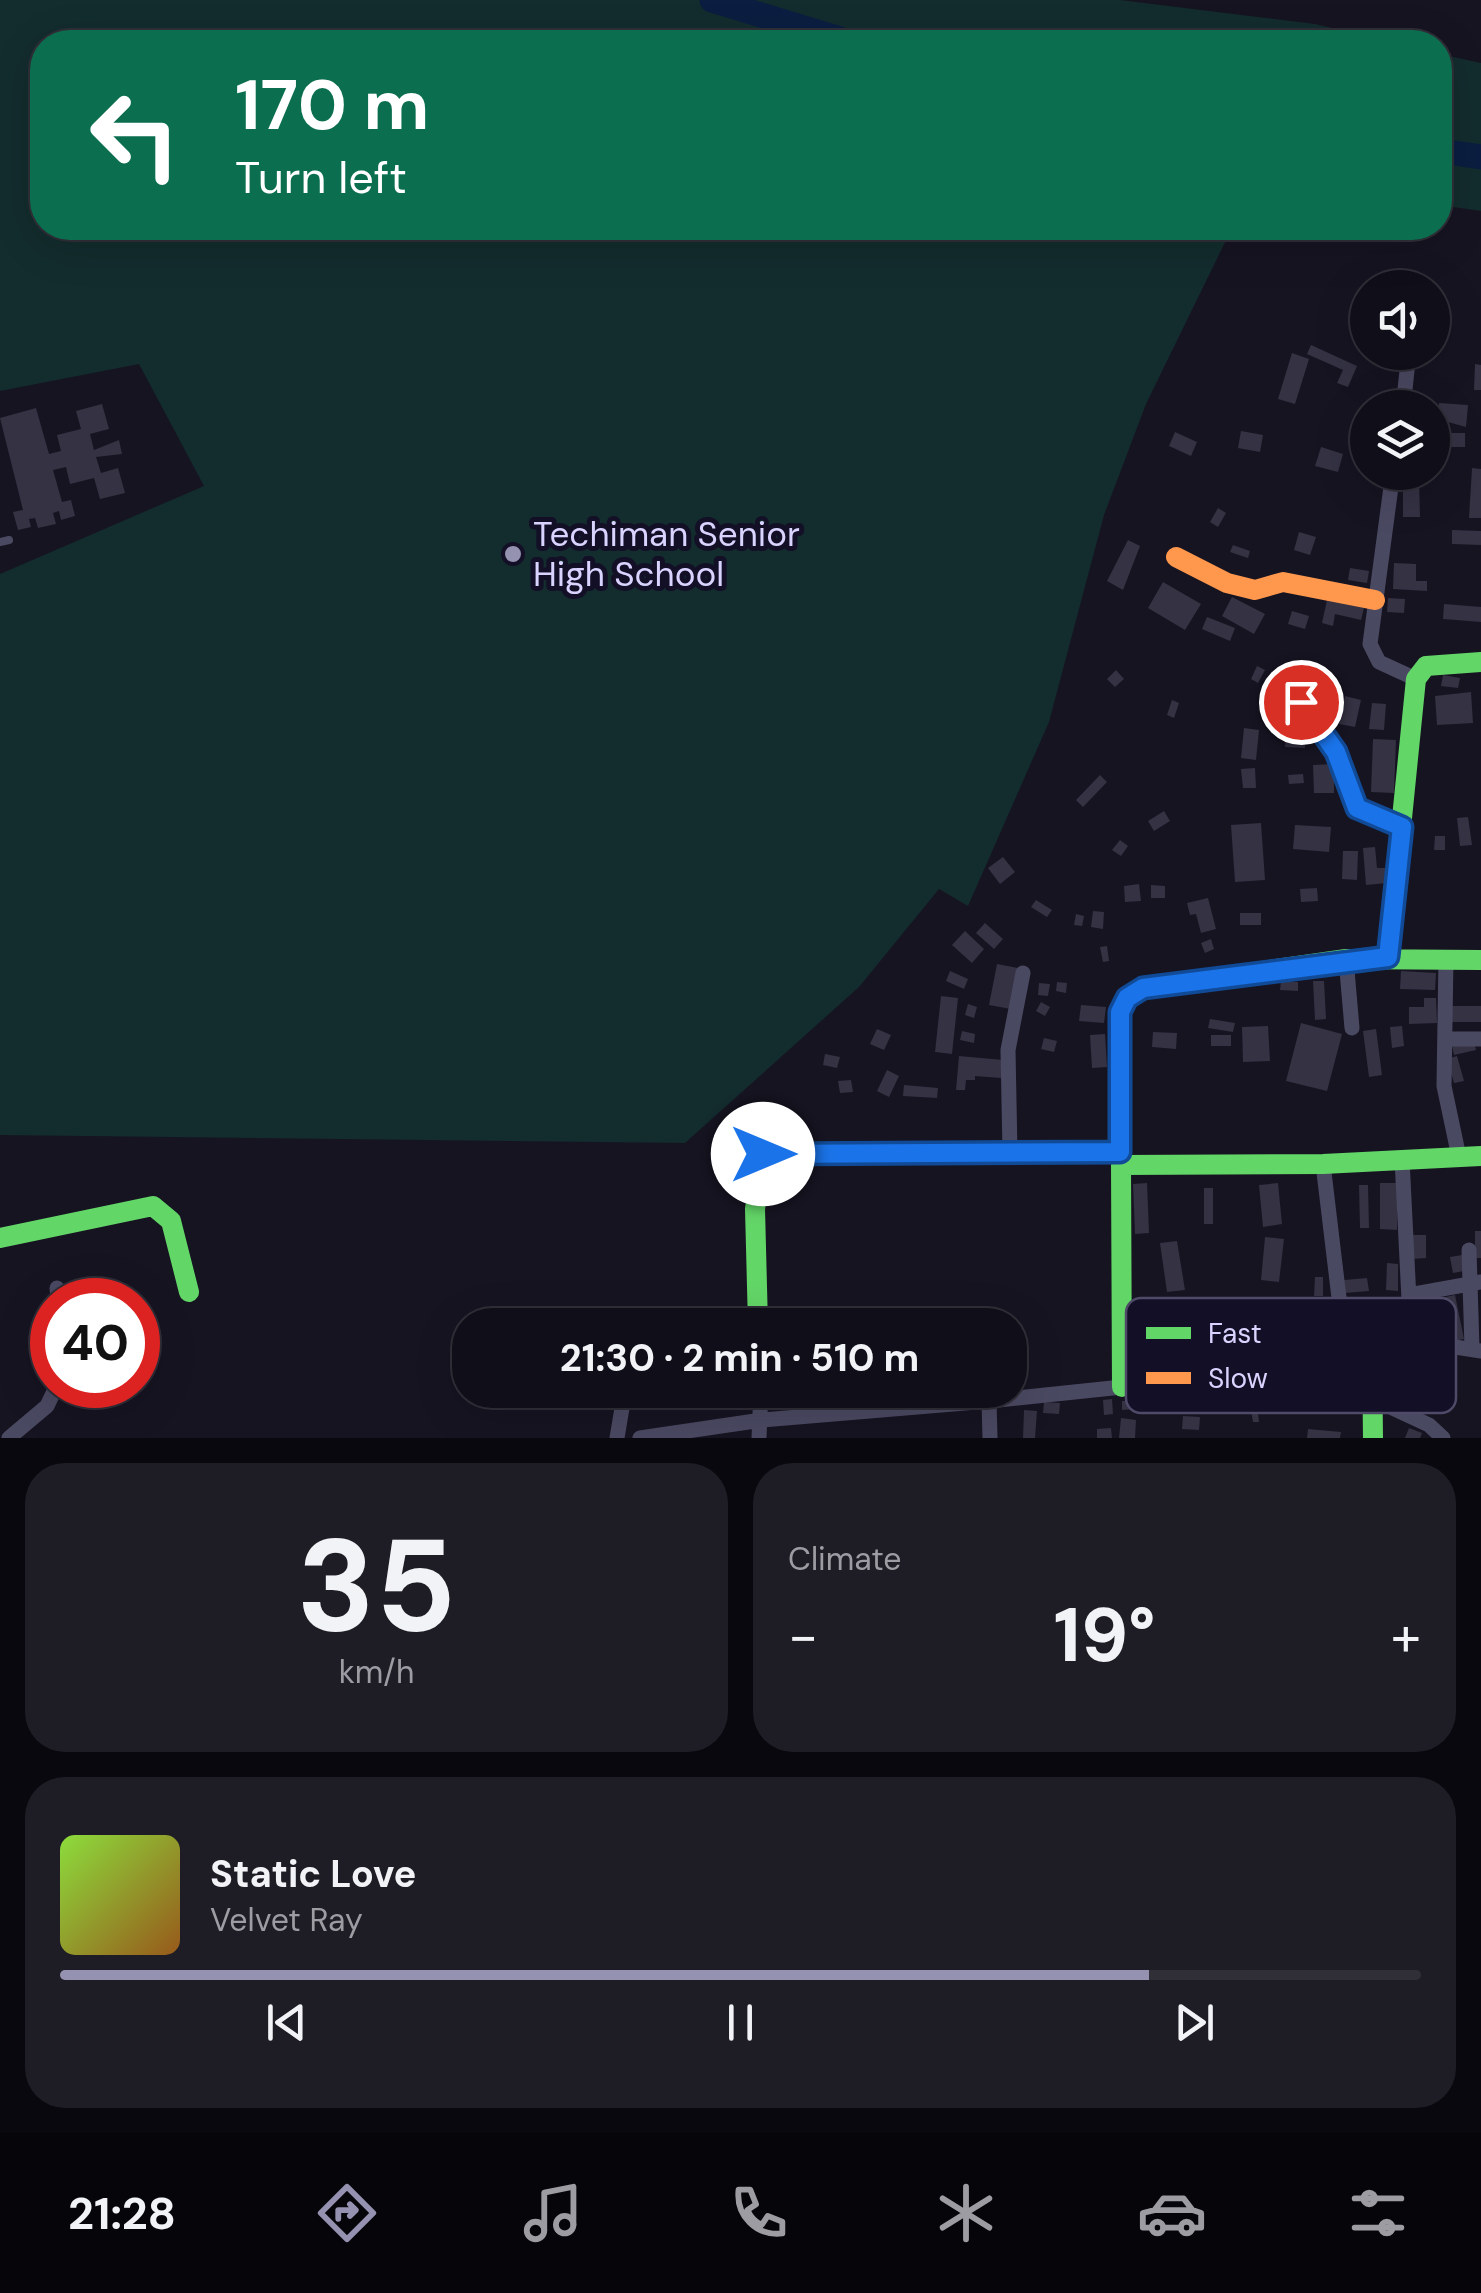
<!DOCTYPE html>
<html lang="en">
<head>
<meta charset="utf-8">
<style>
	:root { --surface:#100f19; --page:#1e1d26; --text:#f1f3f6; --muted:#9c9ca2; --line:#302f38; --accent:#9591b1 }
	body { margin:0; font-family:"DM Sans",sans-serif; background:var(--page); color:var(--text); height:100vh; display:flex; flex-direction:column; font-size:38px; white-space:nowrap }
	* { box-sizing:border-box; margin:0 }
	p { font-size:32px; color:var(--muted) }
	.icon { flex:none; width:55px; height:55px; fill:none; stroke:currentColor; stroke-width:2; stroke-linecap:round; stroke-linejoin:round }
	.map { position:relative; height:1438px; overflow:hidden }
	.sheet { display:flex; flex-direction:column; gap:25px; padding:25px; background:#09080e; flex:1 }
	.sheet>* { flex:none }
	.guide { position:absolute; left:30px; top:30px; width:1422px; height:210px; border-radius:40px; box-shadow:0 10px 40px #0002,0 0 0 2px var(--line); background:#0b6e4f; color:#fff; overflow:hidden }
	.fabs { position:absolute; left:1350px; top:270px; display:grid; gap:20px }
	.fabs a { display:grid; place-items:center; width:100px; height:100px; border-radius:50%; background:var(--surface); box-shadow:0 10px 40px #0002,0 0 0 2px var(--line); font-size:50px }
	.speed { position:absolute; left:30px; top:1278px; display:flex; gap:20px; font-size:50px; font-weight:700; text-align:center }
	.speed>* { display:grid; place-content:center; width:130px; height:130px; border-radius:50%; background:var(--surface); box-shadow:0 10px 40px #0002,0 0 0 2px var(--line); line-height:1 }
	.speed .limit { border:15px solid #d22; background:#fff; color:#111 }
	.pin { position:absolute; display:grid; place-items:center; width:85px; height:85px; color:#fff; margin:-42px; border:5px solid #fff; border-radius:50%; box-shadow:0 2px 10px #0007 }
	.me { position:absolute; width:110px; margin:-55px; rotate:90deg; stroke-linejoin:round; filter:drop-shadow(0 0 8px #0008) }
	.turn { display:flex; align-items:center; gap:35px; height:210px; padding:0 40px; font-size:45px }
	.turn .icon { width:130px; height:130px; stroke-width:2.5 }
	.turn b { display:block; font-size:70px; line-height:85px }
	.big { font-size:75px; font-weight:700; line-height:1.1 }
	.sheet .card { flex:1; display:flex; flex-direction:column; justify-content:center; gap:15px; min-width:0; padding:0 35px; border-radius:40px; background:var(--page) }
	.sheet .dial { align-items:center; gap:0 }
	.dial b { font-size:130px; line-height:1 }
	.song { display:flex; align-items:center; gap:30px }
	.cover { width:120px; height:120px; border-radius:15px; background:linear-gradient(135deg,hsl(90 70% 55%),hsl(30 70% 35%)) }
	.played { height:10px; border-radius:5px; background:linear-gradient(90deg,var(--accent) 80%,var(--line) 80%) }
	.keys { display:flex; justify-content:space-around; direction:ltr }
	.heat { display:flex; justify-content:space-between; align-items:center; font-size:55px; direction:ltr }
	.sheet .tiles { flex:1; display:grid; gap:25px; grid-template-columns:1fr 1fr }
	.card:last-child { grid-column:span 2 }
	.trip { position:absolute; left:452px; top:1308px; width:575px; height:100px; border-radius:40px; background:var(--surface); box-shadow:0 10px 40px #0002,0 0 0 2px var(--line); font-weight:700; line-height:100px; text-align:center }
	.dock { display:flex; height:160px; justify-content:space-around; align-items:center; background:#06060a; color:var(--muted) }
	.dock .icon { width:70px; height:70px }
	.dock .on { color:var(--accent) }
	.dock b { font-size:45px; color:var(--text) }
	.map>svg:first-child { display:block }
	.green { fill:#132c2d }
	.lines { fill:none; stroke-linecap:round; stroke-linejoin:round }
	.river { stroke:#0b1e41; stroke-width:25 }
	.building { fill:#343243 }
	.lane { stroke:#4a4962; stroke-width:8 }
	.street { stroke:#4a4962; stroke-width:15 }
	.fast { stroke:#63d668; stroke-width:20 }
	.slow { stroke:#ff974d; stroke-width:20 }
	.route-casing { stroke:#114b97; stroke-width:25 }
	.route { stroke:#1a73e8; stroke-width:18 }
	.poi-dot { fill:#9591b1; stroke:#130f26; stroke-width:4 }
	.labels { text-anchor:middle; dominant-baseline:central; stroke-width:10; stroke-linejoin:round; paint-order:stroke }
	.poi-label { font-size:35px; fill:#d9d4ff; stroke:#130f26; text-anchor:start }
	.key { fill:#130f26; stroke:#4e4a67; stroke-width:2.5 }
	.key-label { font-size:28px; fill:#d9d4ff }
</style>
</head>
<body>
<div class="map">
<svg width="1481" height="1438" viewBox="0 0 1481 1438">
	<rect width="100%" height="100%" fill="#161421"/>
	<path class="green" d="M0 0H1120L1315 24 1392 42H42V228H1232L1146 404 1104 515 1049 722 968 906 939 889 859 987 685 1143 0 1135V574L204 486 139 364 0 391Z
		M1440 54 1481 63V211L1440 205Z"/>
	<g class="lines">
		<path class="river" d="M712 0 850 42
			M1440 151 1481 157"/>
	</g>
	<path class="building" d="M1311 345 1357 366 1348 387 1337 383 1343 370 1307 354Z
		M1292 353 1309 359 1295 404 1278 399Z
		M1475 364 1481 365V390H1474Z
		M1439 403 1468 405 1466 427 1437 419Z
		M102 404 109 429 90 434 94 450 119 440 122 454 96 457 101 473 118 468 125 493 100 499 94 478 70 484 66 467 53 470 62 502 71 500 75 516 61 520 59 511 53 513 56 524 38 528 35 518 29 519 31 527 18 530 13 512 23 510 0 418 36 408 49 454 61 451 57 435 81 429 76 411Z
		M1241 431 1263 435 1260 452 1238 448Z
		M1175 432 1197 442 1191 456 1169 446Z
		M1439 433H1465V447H1438Z
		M1321 447 1343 454 1338 472 1315 466Z
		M1472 468 1481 469V518H1469Z
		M1403 480H1419L1420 517H1403Z
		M1218 508 1226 513 1218 527 1210 522Z
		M1452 530 1481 531V545L1452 544Z
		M1299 532 1316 537 1310 555 1294 550Z
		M1128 540 1140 546 1123 590 1107 581Z
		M1233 545 1250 551 1248 558 1230 552Z
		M1394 563 1416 564V581H1427V591L1393 589Z
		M1350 568 1369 571 1367 583 1348 580Z
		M1163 582 1201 604 1185 630 1148 608Z
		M1232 597 1265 614 1254 634 1222 616Z
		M1388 598 1405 599 1404 613 1387 612Z
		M1327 600 1364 608 1361 620 1335 614 1333 626 1322 623Z
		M1444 604 1481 607V622L1443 619Z
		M1292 611 1309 616 1305 629 1288 624Z
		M1207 617 1235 628 1230 641 1202 629Z
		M1257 666 1265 670 1258 683 1251 679Z
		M1116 670 1124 679 1115 687 1107 679Z
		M1319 675H1331V698H1319Z
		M1443 675 1460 678 1458 688 1441 686Z
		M1471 692 1473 723 1437 725 1435 696Z
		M1345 696 1361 700 1355 727 1339 724Z
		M1172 700 1179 703 1174 718 1167 715Z
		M1372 703 1386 704 1384 730 1369 729Z
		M1244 728 1259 730 1256 760 1241 758Z
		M1286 736 1305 737V748L1285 747Z
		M1373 739 1396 740 1394 793 1371 792Z
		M1334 764V793H1314L1313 765Z
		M1255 768 1256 788H1243L1241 769Z
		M1303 774 1304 783 1289 784 1288 775Z
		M1100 775 1107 782 1083 807 1076 800Z
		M1164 811 1170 821 1154 831 1148 821Z
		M1468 817 1472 845 1460 846 1457 818Z
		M1261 823 1265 880 1235 882 1231 825Z
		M1295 825 1331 827 1329 852 1293 849Z
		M1435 836H1445V850H1434Z
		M1120 840 1128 846 1121 856 1112 850Z
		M1375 847 1377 868H1386L1387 883 1366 885 1363 848Z
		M1343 851H1358L1357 880 1342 879Z
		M1003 857 1015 872 1000 884 988 868Z
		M1139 884 1141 901 1125 902 1124 886Z
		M1151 885 1165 886V898H1151Z
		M1317 888 1318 901 1301 902 1300 889Z
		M1208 898 1216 929 1201 933 1196 914 1190 915 1187 903Z
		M1036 900 1052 910 1047 917 1031 907Z
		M1093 911 1104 912 1103 929 1091 927Z
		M1240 913H1261V925H1240Z
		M1076 914 1084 916 1082 926 1074 925Z
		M985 923 1003 939 994 949 976 933Z
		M965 931 984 949 972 963 952 945Z
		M1211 939 1214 949 1205 953 1201 943Z
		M1107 946 1109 961 1103 962 1100 947Z
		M997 964 1018 968 1011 1009 989 1005Z
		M950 971 968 979 964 989 946 981Z
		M1401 971 1436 973 1435 990 1400 989Z
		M1281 981 1298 982V991L1280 990Z
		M1313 981H1324L1326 1019 1315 1020Z
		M1057 982 1067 983 1066 993 1056 991Z
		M1039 983 1050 984 1048 996 1038 995Z
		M941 996 958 998 952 1054 935 1052Z
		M1424 998H1436L1437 1023 1409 1024V1007H1424Z
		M1041 1002 1050 1007 1045 1016 1036 1011Z
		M968 1004 977 1007 974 1018 965 1015Z
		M1081 1005 1106 1007 1104 1023 1079 1021Z
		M1451 1006H1481V1022H1451Z
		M1210 1019 1235 1023 1233 1032 1208 1028Z
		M1301 1023 1342 1034 1327 1091 1286 1081Z
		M1268 1026 1270 1061 1243 1062 1242 1027Z
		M1402 1026 1404 1046 1392 1048 1390 1027Z
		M877 1029 891 1035 884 1050 870 1044Z
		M1376 1029 1382 1075 1369 1077 1363 1031Z
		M962 1031 975 1034 974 1043 960 1040Z
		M1153 1032 1177 1033 1176 1049 1152 1047Z
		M1105 1034 1107 1067 1092 1068 1090 1035Z
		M1211 1035H1231V1046H1211Z
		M1044 1038 1057 1041 1054 1052 1041 1049Z
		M1474 1042 1476 1050 1454 1055 1452 1046Z
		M825 1054 840 1057 837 1068 823 1065Z
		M959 1056 1003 1060 1001 1078 975 1076V1080H966L965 1090H956Z
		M1457 1056 1464 1081 1454 1083 1447 1059Z
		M887 1070 899 1076 889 1097 877 1091Z
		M851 1080 853 1092 840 1093 838 1081Z
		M904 1085 938 1088 937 1098 903 1096Z
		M1147 1183 1149 1233 1135 1234 1133 1184Z
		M1278 1183 1282 1224 1263 1227 1259 1185Z
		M1380 1183H1397V1230L1380 1229Z
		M1359 1185H1368L1369 1228H1360Z
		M1204 1188H1213V1224H1204Z
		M1475 1231H1481V1258H1475Z
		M1412 1235H1426V1258L1412 1259Z
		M1265 1237 1284 1239 1279 1282 1261 1280Z
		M1177 1241 1185 1290 1167 1292 1160 1243Z
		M1462 1255 1464 1271 1453 1273 1450 1257Z
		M1387 1263 1398 1264V1291L1386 1290Z
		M1315 1277H1323V1296H1314Z
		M1367 1278 1369 1291 1345 1293 1344 1280Z
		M1455 1295 1464 1339 1449 1342 1443 1313 1415 1319 1412 1304Z
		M1112 1399 1113 1414 1104 1415 1103 1400Z
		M1122 1401H1135V1409L1122 1410Z
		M1044 1402 1060 1403 1059 1414 1043 1413Z
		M1257 1403 1259 1422H1253L1250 1404Z
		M1024 1410 1037 1411 1035 1438H1023Z
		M1183 1416 1200 1417 1199 1430 1182 1429Z
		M1121 1418 1136 1420 1135 1438H1119Z
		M1111 1428 1112 1438H1097V1429Z
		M1409 1428 1422 1433 1420 1438H1405Z
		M1308 1429 1341 1432 1340 1438H1307Z"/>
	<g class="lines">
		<path class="lane" d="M0 542 9 540"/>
		<path class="street" d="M1403 408 1409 352
			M1393 472 1370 644 1379 662 1416 679
			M1301 702 1336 752 1357 807 1402 827
			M1346 959 1352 1028
			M1446 959 1444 1086 1459 1157
			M1445 1039H1481
			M1010 1153 1008 1050 1023 973
			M1402 1159 1411 1340
			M1323 1164 1340 1306 1350 1339 1372 1348 1411 1340 1481 1351
			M1469 1250 1472 1348
			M57 1288 58 1300
			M1409 1295 1481 1282
			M989 1401 1122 1387 1373 1399 1429 1425 1443 1438
			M9 1438 47 1406 57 1385
			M617 1438 625 1390
			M640 1438 762 1420 989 1401 990 1438
			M759 1438 761 1390"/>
		<path class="fast" d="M1388 957 1416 679 1426 666 1481 662
			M1121 1163 1120 1013 1127 998 1143 988 1346 959 1481 960
			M0 1238 153 1206 171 1221 189 1292
			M758 1325 755 1209 763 1154 1120 1152
			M1372 1348 1373 1438
			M1122 1387 1121 1165 1323 1164 1481 1156"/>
		<path class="slow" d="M1176 557 1227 583 1255 590 1283 582 1375 600"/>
	</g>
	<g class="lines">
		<g class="route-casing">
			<path id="route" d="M763 1154 1120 1152V1012L1127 998 1143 988 1388 957 1402 827 1357 808 1336 752 1301 702"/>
		</g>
		<use href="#route" class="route"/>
	</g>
	<circle class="poi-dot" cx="513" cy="554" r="10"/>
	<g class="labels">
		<g class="poi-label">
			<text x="533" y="534">Techiman Senior<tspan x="533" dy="40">High School</tspan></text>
		</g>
	</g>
	<rect x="1126" y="1298" width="330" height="115" rx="15" class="key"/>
	<rect x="1146" y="1327" width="45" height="12" fill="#63d668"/>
	<rect x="1146" y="1372" width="45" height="12" fill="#ff974d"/>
	<g class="key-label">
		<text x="1208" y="1343">Fast</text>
		<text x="1208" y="1388">Slow</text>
	</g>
</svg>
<div class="fabs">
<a><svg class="icon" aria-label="sound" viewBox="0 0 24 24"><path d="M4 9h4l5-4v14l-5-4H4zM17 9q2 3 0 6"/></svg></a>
<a><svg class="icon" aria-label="layers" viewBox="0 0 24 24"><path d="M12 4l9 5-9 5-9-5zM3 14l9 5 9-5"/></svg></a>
</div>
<div class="speed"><div class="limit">40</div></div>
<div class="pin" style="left:1301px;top:702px;background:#d93025"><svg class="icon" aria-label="arrive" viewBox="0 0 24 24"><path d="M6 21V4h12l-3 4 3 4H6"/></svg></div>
<svg class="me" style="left:763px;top:1154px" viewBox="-20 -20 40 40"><circle r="19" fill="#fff"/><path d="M0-13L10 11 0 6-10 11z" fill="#1a73e8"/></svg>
<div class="trip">21:30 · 2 min · 510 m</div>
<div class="guide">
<div class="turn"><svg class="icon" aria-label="left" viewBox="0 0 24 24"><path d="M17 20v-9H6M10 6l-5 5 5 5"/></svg><div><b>170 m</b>Turn left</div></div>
</div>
</div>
<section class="sheet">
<div class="tiles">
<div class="card dial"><b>35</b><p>km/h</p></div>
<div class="card"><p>Climate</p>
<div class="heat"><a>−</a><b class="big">19°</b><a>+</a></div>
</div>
<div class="card">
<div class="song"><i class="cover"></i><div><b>Static Love</b><p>Velvet Ray</p></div></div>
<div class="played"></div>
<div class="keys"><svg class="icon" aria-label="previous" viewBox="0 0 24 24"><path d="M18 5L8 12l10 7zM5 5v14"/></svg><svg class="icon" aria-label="pause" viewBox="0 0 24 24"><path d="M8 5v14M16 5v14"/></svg><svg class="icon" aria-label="next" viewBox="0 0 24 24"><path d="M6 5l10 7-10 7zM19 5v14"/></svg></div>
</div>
</div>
</section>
<nav class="dock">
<b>21:28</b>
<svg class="icon on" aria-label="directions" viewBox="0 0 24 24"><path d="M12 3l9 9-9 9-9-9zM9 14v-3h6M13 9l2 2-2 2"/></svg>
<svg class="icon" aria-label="music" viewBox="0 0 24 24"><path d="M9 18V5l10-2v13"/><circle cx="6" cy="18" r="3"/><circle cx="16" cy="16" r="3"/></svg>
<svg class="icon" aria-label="phone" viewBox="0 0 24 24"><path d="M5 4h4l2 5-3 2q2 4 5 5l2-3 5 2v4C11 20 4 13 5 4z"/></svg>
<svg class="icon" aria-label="climate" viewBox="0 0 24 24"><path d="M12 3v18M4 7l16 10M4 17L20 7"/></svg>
<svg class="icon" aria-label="car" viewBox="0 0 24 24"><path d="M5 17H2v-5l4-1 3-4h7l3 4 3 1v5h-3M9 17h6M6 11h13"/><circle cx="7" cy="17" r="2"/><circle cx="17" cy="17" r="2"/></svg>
<svg class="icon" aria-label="filters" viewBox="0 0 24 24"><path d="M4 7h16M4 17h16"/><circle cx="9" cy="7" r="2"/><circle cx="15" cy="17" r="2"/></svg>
</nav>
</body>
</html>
